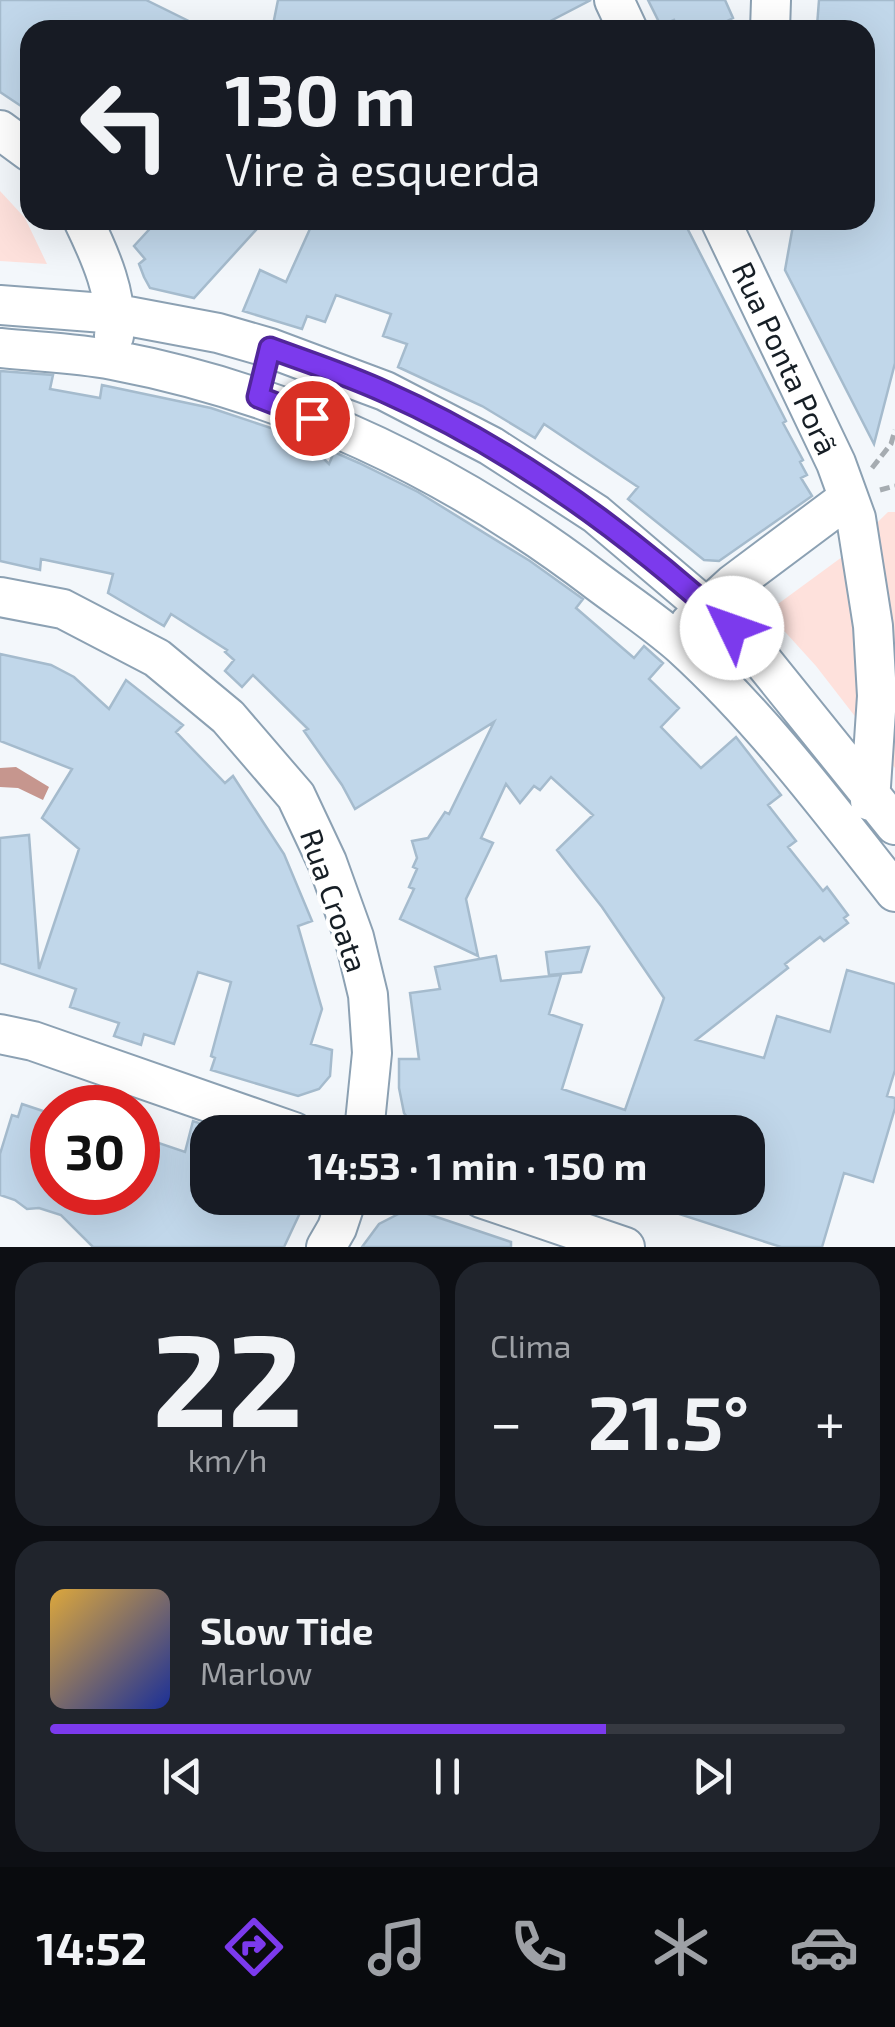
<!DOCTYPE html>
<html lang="pt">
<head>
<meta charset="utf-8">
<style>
	:root { --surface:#171b24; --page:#20242c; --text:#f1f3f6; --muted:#9ea1a6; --line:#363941; --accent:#7c3aed }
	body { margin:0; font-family:"Exo 2",sans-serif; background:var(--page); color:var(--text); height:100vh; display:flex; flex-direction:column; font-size:38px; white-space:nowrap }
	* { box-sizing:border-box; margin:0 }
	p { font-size:32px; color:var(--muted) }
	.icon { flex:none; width:55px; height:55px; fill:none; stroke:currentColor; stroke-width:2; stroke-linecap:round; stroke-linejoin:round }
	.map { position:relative; height:1247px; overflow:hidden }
	.details { display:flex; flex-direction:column; gap:15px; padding:15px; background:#0d0f14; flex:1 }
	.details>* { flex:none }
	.guide { position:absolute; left:20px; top:20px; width:855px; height:210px; border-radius:30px; box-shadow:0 10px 40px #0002; background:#171b24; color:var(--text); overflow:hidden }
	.speed { position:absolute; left:30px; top:1085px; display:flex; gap:20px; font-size:50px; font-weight:700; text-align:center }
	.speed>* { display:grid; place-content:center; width:130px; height:130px; border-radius:50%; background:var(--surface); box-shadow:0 10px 40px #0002; line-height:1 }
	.speed .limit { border:15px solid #d22; background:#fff; color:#111 }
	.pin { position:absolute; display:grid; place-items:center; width:85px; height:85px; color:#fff; margin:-42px; border:5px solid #fff; border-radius:50%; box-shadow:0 2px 10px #0007 }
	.me { position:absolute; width:110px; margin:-55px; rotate:312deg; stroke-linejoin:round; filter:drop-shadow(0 0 8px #0008) }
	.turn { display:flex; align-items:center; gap:35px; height:210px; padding:0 40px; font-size:45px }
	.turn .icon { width:130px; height:130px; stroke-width:2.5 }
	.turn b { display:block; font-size:70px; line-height:85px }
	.big { font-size:75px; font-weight:700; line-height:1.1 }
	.details .card { flex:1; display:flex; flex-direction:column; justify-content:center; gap:15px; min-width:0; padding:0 35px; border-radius:30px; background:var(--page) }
	.details .dial { align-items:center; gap:0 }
	.dial b { font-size:130px; line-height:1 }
	.song { display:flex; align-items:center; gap:30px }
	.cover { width:120px; height:120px; border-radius:15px; background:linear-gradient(135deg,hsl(40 70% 55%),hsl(230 70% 35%)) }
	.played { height:10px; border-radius:5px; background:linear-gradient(90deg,var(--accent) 70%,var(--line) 70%) }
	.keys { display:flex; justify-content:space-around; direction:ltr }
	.heat { display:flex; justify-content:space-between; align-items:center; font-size:55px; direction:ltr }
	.details .tiles { flex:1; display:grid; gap:15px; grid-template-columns:1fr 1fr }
	.card:last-child { grid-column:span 2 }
	.trip { position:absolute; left:190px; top:1115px; width:575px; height:100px; border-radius:30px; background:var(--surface); box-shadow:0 10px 40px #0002; font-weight:700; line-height:100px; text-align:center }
	.tab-bar { display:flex; height:160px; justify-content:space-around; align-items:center; background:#090b0e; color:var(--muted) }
	.tab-bar .icon { width:70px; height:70px }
	.tab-bar .active { color:var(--accent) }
	.tab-bar b { font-size:45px; color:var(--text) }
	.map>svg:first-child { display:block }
	.green { fill:#fee1dc }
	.water { fill:#c6968e }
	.building { fill:#c1d7ea; stroke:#a5bbcd; stroke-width:2.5 }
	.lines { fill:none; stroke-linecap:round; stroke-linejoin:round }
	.minor-casing { stroke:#8ca1b3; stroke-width:42 }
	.path { stroke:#a6acb1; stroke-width:5; stroke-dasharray:10 5; stroke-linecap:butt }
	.minor { stroke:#fff; stroke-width:38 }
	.route-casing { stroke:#51269a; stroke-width:25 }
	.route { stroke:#7c3aed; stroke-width:18 }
	.labels { text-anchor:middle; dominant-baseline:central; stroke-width:8; stroke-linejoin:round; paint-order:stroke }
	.street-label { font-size:30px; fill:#161e25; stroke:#fff }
</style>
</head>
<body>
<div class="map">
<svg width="895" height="1247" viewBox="0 0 895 1247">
	<rect width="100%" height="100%" fill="#f3f7fb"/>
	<path class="green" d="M0 191 25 218 47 264 0 261Z
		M888 512H895V768L816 666 767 612 842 557Z"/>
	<path class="water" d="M16 767 49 787 43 800 18 788 0 787V768Z"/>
	<path class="building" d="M0 0H146L207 30H30V112L0 92Z
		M278 0H591L533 30H272Z
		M648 0H725L733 18 709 30H679L674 20 661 26Z
		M819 0H895V363L874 444 785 270 794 220H865V30H821V27L817 26Z
		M158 220H265L194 298 150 288 144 277 139 264 145 259 134 246Z
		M314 220H683L786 421 783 423 803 460 800 462 807 475 801 478 812 496 719 561 704 560 628 499 638 487 544 424 535 438 482 406 398 367 407 344 383 336 391 314 336 295 325 322 307 316 302 329 243 311 260 270 286 282Z
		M0 371 53 375 50 389 100 398 102 385 211 408 304 439 329 464 334 452 359 463 418 492 530 561 583 599 576 608 634 658 644 646 655 656 663 663 649 679 679 708 661 727 701 768 736 737 781 795 768 805 796 841 788 847 823 891 827 887 848 915 844 918 848 923 824 941 820 937 785 964 788 968 696 1040 764 1058 777 1016 830 1032 847 970 895 984V1070L887 1096 895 1098V1108L873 1182 844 1173 822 1247H781L642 1202 643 1198H748V1132H418L404 1113 399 1088V1059H419L410 993 440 989 435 967 496 956 501 981 561 975 549 1014 582 1025 562 1089 625 1110 664 998 602 907 557 850 593 815 551 777 540 790 534 786 520 803 506 784 481 838 493 843 466 899 478 956 400 919 414 889 409 887 417 869 413 867 417 858 412 841 428 838 445 812 449 814 494 722 355 809 342 785 304 731 308 729 253 675 242 687 225 671 234 660 225 652 227 650 171 614 164 626 108 593 113 574 41 559 40 570 0 561Z
		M0 654 51 665 74 677 109 709 126 680 183 725 176 732 225 783 233 776 284 854 312 921 298 926 322 1009 311 1044 332 1050 330 1076 319 1089 298 1096 211 1070 215 1058 211 1056 231 982 198 972 174 1044 144 1034 141 1045 114 1036 119 1023 70 1007 76 989 0 963V838L29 835 39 969 79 849 42 818 72 769 0 741Z
		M589 947 581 972 549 975 546 952Z
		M22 1104 52 1114V1192H138V1136L185 1152 193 1121 208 1126V1198H307L284 1247H93L61 1215 39 1208 27 1209 15 1200 0 1195V1154L12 1115 18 1117Z
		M410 1208 511 1242V1247H362L379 1224Z"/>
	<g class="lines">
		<g class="minor-casing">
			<path id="minor" d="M614 0 628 30
				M770 30 771 0
				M0 130 30 152
				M83 220C100 255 119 297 114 336
				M720 220 836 463 856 518 873 626 877 696 870 801
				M0 305 117 314 218 333 270 348 385 391 491 446 596 514 749 644 895 825
				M0 348C38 352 76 353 113 360 291 394 454 472 598 582 626 603 656 623 682 646 763 720 828 807 895 892
				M0 597 63 609 157 658 228 717 296 796 327 862 354 937 368 995 372 1053 364 1132
				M690 623 733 584 848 498
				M0 1034 33 1041 294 1132
				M481 1198 625 1247
				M326 1247 337 1228 347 1198"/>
		</g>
		<path class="path" d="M872 468 891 444 895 430
			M880 490 895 486"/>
		<use href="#minor" class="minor"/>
	</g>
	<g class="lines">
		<g class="route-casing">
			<path id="route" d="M312 418 258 397 270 348C308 362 348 375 385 392 514 449 628 533 732 628"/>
		</g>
		<use href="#route" class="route"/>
	</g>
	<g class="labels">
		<g class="street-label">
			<text transform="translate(786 358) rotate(65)">Rua Ponta Porã</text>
			<text transform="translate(335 900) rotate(71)">Rua Croata</text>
		</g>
	</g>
</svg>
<div class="speed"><div class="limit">30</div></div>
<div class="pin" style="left:312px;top:418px;background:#d93025"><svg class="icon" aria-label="arrive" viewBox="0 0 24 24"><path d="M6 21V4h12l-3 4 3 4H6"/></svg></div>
<svg class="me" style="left:732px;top:628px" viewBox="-20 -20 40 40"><circle r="19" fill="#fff"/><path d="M0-13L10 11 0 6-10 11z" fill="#7c3aed"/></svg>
<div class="trip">14:53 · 1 min · 150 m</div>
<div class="guide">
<div class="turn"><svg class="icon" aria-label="left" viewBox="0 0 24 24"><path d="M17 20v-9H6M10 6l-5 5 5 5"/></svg><div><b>130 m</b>Vire à esquerda</div></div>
</div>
</div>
<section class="details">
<div class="tiles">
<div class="card dial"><b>22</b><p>km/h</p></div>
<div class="card"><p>Clima</p>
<div class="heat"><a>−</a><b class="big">21.5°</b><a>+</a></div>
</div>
<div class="card">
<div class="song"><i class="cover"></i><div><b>Slow Tide</b><p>Marlow</p></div></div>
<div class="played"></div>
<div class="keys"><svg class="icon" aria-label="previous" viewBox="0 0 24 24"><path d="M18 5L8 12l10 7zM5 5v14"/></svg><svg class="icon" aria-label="pause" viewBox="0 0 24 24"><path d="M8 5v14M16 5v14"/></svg><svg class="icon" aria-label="next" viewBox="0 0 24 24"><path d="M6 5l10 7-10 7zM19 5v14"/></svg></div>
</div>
</div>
</section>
<nav class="tab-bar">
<b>14:52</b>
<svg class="icon active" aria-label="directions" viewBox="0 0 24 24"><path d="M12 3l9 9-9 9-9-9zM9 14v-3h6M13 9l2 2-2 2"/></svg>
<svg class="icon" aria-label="music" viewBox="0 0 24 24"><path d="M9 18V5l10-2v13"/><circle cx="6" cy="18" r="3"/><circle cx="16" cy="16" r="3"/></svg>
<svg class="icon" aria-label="phone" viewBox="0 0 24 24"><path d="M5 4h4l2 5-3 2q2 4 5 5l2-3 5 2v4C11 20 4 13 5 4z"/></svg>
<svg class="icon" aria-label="climate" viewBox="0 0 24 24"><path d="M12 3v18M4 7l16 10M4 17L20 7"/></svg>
<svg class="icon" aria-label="car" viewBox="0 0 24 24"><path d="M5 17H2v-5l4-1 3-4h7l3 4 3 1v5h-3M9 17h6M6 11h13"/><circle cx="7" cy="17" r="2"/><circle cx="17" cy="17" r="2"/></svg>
</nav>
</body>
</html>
